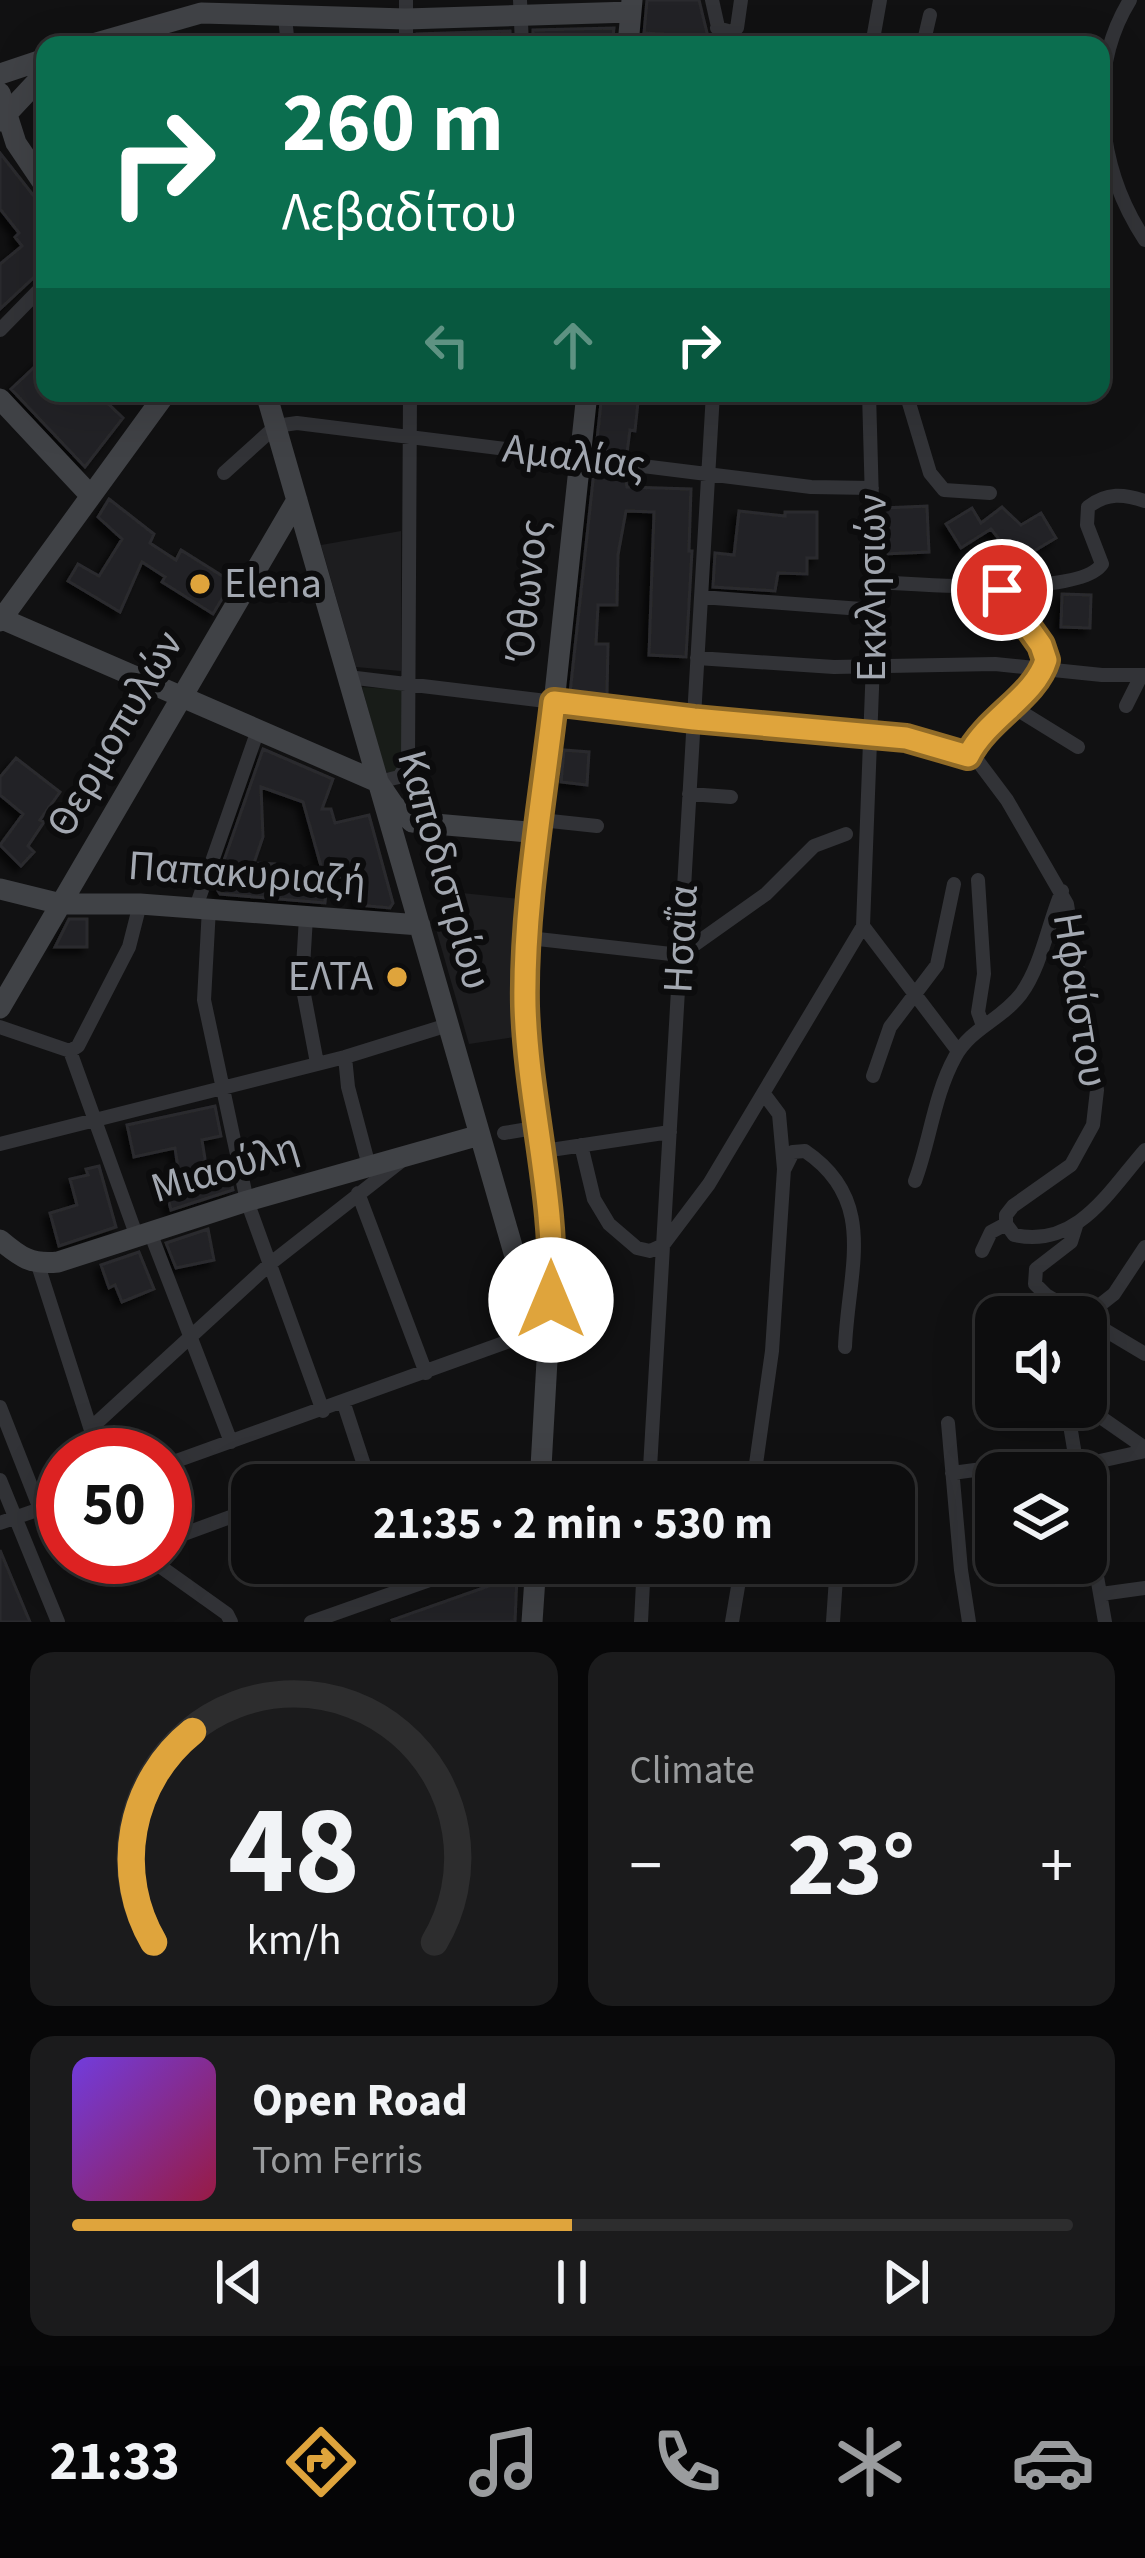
<!DOCTYPE html>
<html lang="en">
<head>
<meta charset="utf-8">
<style>
	:root { --surface:#0d0d0e; --page:#1b1b1c; --text:#f1f3f6; --muted:#9a9c9e; --line:#2d2d2e; --accent:#dfa43c }
	body { margin:0; font-family:"Source Sans 3",sans-serif; background:var(--page); color:var(--text); height:100vh; display:flex; flex-direction:column; font-size:45px; white-space:nowrap }
	* { box-sizing:border-box; margin:0 }
	p { font-size:39px; color:var(--muted) }
	.icon { flex:none; width:66px; height:66px; fill:none; stroke:currentColor; stroke-width:2; stroke-linecap:round; stroke-linejoin:round }
	.map { position:relative; height:1622px; overflow:hidden }
	.side { display:flex; flex-direction:column; gap:30px; padding:30px; background:#070708; flex:1 }
	.side>* { flex:none }
	.guide { position:absolute; left:36px; top:36px; width:1074px; height:366px; border-radius:24px; box-shadow:0 12px 48px #0002,0 0 0 3px var(--line); background:#0b6e4f; color:#fff; overflow:hidden }
	.tools { position:absolute; left:975px; top:1296px; display:grid; gap:24px }
	.tools a { display:grid; place-items:center; width:132px; height:132px; border-radius:24px; background:var(--surface); box-shadow:0 12px 48px #0002,0 0 0 3px var(--line); font-size:60px }
	.speed { position:absolute; left:36px; top:1428px; display:flex; gap:24px; font-size:60px; font-weight:700; text-align:center }
	.speed>* { display:grid; place-content:center; width:156px; height:156px; border-radius:50%; background:var(--surface); box-shadow:0 12px 48px #0002,0 0 0 3px var(--line); line-height:1 }
	.speed .limit { border:18px solid #d22; background:#fff; color:#111 }
	.pin { position:absolute; display:grid; place-items:center; width:102px; height:102px; color:#fff; margin:-51px; border:6px solid #fff; border-radius:50%; box-shadow:0 3px 12px #0007 }
	.me { position:absolute; width:132px; margin:-66px; rotate:0deg; stroke-linejoin:round; filter:drop-shadow(0 0 9px #0008) }
	.turn { display:flex; align-items:center; gap:42px; height:252px; padding:0 48px; font-size:54px }
	.turn .icon { width:156px; height:156px; stroke-width:2.5 }
	.turn b { display:block; font-size:84px; line-height:102px }
	.lanes { display:flex; align-items:center; height:114px; padding:0 48px; background:#0003; justify-content:center; gap:60px; direction:ltr }
	.lanes .off { opacity:.35 }
	.big { font-size:90px; font-weight:700; line-height:1.1 }
	.side .tile { flex:1; display:flex; flex-direction:column; justify-content:center; gap:18px; min-width:0; padding:0 42px; border-radius:24px; background:var(--page) }
	.side .dial { align-items:center; gap:0 }
	.dial svg { height:312px; overflow:visible; fill:none; stroke:var(--line); stroke-width:7; stroke-linecap:round; text-anchor:middle }
	.dial text { fill:var(--text); stroke:none }
	.song { display:flex; align-items:center; gap:36px }
	.cover { width:144px; height:144px; border-radius:18px; background:linear-gradient(135deg,hsl(260 70% 55%),hsl(340 70% 35%)) }
	.played { height:12px; border-radius:6px; background:linear-gradient(90deg,var(--accent) 50%,var(--line) 50%) }
	.keys { display:flex; justify-content:space-around; direction:ltr }
	.heat { display:flex; justify-content:space-between; align-items:center; font-size:66px; direction:ltr }
	.side .tiles { flex:1; display:grid; gap:30px; grid-template-columns:1fr 1fr }
	.tile:last-child { grid-column:span 2 }
	.trip { position:absolute; left:231px; top:1464px; width:684px; height:120px; border-radius:24px; background:var(--surface); box-shadow:0 12px 48px #0002,0 0 0 3px var(--line); font-weight:700; line-height:120px; text-align:center }
	.tabs { display:flex; height:192px; justify-content:space-around; align-items:center; background:#050506; color:var(--muted) }
	.tabs .icon { width:84px; height:84px }
	.tabs .on { color:var(--accent) }
	.tabs b { font-size:54px; color:var(--text) }
	.map>svg:first-child { display:block }
	.built { fill:#1d1d1f }
	.green { fill:#181c18 }
	.building { fill:#242426; stroke:#2b2b2e; stroke-width:3; filter:url(#shadow) }
	.lines { fill:none; stroke-linecap:round; stroke-linejoin:round }
	.street { stroke:#323337; stroke-width:14 }
	.secondary { stroke:#404246; stroke-width:21 }
	.route-casing { stroke:#916b27; stroke-width:30 }
	.route { stroke:#dfa43c; stroke-width:21 }
	.poi-dot { fill:#dfa43c; stroke:#0c0c0d; stroke-width:4.5 }
	.labels { text-anchor:middle; dominant-baseline:central; stroke-width:12; stroke-linejoin:round; paint-order:stroke }
	.street-label { font-size:42px; fill:#a3a8b1; stroke:#0c0c0d }
	.poi-label { font-size:42px; fill:#a3a8b1; stroke:#0c0c0d; text-anchor:start }
</style>
</head>
<body>
<div class="map">
<svg width="1145" height="1622" viewBox="0 0 1145 1622">
	<defs>
		<filter id="shadow"><feDropShadow dx="-5.5" dy="5.5" stdDeviation="3" flood-color="#0009"/></filter>
	</defs>
	<rect width="100%" height="100%" fill="#111112"/>
	<path class="built" d="M401 531V671L356 667 321 545Z
		M462 893 520 899 513 969 515 1037 469 1044 436 929 463 930Z"/>
	<path class="green" d="M362 687 402 690 405 763 394 775 385 771Z"/>
	<path class="building" d="M647 0H699L710 45H672V35L644 33Z
		M614 28 612 45H533V30Z
		M510 31 511 45H417V34Z
		M0 153 45 210V267L0 309V264L22 246 15 237 19 233 0 209Z
		M45 357V393H97L123 418 85 467 11 389Z
		M602 393H639L635 431 630 430 627 453 596 449Z
		M594 471 625 475 627 487 691 489 689 551H692L686 657 649 655 654 512 626 511 618 555 617 605H598L596 644H608L607 695 570 693Z
		M109 499 154 534 150 543 176 560 181 550 232 582 213 614 162 582 165 577 142 562 120 612 68 581 78 564 99 576 122 539 98 517Z
		M927 506 929 552 885 554 883 508Z
		M1002 507 1021 525 1041 513 1056 538 1016 562 1005 541 1002 543 991 529 961 548 946 524 972 508 981 523Z
		M739 511 785 516V512H817V558H807V574L778 573 775 591 713 587 715 553 734 555Z
		M1062 594 1091 595 1090 628 1061 627Z
		M263 749 333 779 322 809H331L335 823 369 815 393 903 390 908 357 905 359 877H324L303 802 261 787 263 837 254 863 275 864V873L289 877 327 880 325 903 220 894 215 886Z
		M564 750 589 752 587 785 561 782Z
		M16 758 60 792 40 820 44 822 28 846 34 852 21 866 0 845 23 814 0 795V777Z
		M69 919H87V947H55Z
		M215 1106 221 1136 202 1140 208 1178 229 1172 233 1190 171 1210 168 1199 182 1195 175 1148 134 1157 127 1125Z
		M99 1166 116 1227 59 1246 50 1213 77 1205 70 1179 88 1175 86 1169Z
		M208 1229 214 1260 176 1268 166 1243Z
		M139 1252 154 1289 122 1302 115 1285 109 1288 101 1265Z
		M0 1550 30 1622H0Z
		M517 1576 515 1622H393L392 1620Z"/>
	<g class="lines">
		<path class="street" d="M406 0V45
			M520 0 522 45
			M712 0 722 45
			M1130 0C1085 73 1099 171 1145 240
			M285 18 288 45
			M717 28 732 32 737 28 741 0
			M872 45 880 0
			M923 45 930 15
			M0 330 45 284
			M906 393 930 473 944 490 990 493
			M224 473 276 426 297 423 811 487 872 488
			M875 582C917 584 1080 598 1102 564L1087 525 1088 507C1107 492 1124 494 1145 501
			M701 597 875 610
			M697 658 834 667 995 664 1102 675H1145
			M348 677 694 719 906 738 977 760 1007 800 1067 904 1097 1090 1093 1125 1071 1165 1013 1206 1006 1215V1224L991 1232 982 1251
			M1010 705 1078 747
			M1126 706 1141 676
			M968 756C987 717 1034 697 1046 660L1041 645 1002 590 995 586
			M378 782 399 777 408 763 410 393
			M689 794 731 797
			M541 820 597 826
			M978 880 984 974 978 1012 982 1023
			M196 907 258 730
			M209 908 204 1000 247 1201 323 1411
			M306 917 302 984 317 1063
			M863 926 958 1051
			M529 938 680 955 766 894 814 846 846 834
			M0 1027 70 1051
			M345 1057 348 1087 369 1166
			M873 1076 890 1027 937 965 954 884
			M504 1133 540 1127
			M0 1144 345 1057 448 1025
			M581 1145 594 1199 609 1224 637 1248 650 1251 663 1245 709 1184 863 926 875 610 869 393
			M544 1151 670 1132
			M785 1168 793 1152 805 1151C879 1201 848 1270 845 1347
			M915 1181C930 1141 934 1095 955 1057 971 1028 1001 1020 1021 994 1042 965 1048 923 1062 891
			M358 1193 426 1373
			M1006 1224 1014 1235C1077 1249 1109 1191 1145 1150
			M1076 1226 1071 1242 1036 1269 1035 1284 1046 1295 1145 1354
			M150 1232 231 1442
			M137 1237 70 1051 78 1046 129 947 140 904
			M38 1265 99 1455
			M1086 1316 1114 1294 1145 1247
			M1086 1351 1101 1326
			M344 1404 365 1468 381 1485
			M0 1407 40 1509
			M1067 1407 1076 1461
			M1086 1407 1145 1448
			M948 1423 961 1570 969 1622
			M91 1428 271 1263 400 1162
			M165 1465 537 1331
			M1077 1466 1145 1451
			M952 1473 1075 1457
			M0 1480 58 1622
			M318 1485 365 1468
			M649 1485 713 393
			M753 1485 772 1351 784 1169 779 1114 764 1094
			M1086 1514 1105 1622
			M0 1523 63 1501
			M165 1541 252 1509
			M147 1557 227 1614 231 1622
			M1101 1594 1145 1588
			M311 1622 478 1563
			M641 1622 644 1563
			M732 1622 742 1563
			M833 1622 837 1563"/>
		<path class="secondary" d="M89 45 201 13 406 19 631 12
			M628 45 632 0
			M0 74 45 59
			M0 93 16 143 45 186
			M0 121 45 73
			M266 393 542 1350
			M0 399 91 496
			M0 618 378 782 393 804 412 822
			M0 621 166 393
			M412 822 539 833
			M0 889 61 904H140L420 925
			M0 1008 297 500
			M0 1240C20 1257 31 1265 58 1262L247 1201 480 1135
			M540 1485 553 1254 525 1004 529 938 587 393
			M532 1622 536 1563"/>
	</g>
	<g class="lines">
		<g class="route-casing">
			<path id="route" d="M551 1300C557 1201 528 1105 525 1006 523 909 543 798 554 702L694 719 906 738 968 756C987 718 1035 697 1046 660L1041 645 1002 590"/>
		</g>
		<use href="#route" class="route"/>
	</g>
	<g class="poi-dot">
		<circle cx="200" cy="584" r="12"/>
		<circle cx="397" cy="977" r="12"/>
	</g>
	<g class="labels">
		<g class="street-label">
			<text transform="translate(574 457) rotate(7)">Αμαλίας</text>
			<text transform="translate(872 588) rotate(-90)">Εκκλησιών</text>
			<text transform="translate(527 590) rotate(-84)">Όθωνος</text>
			<text transform="translate(115 734) rotate(-60)">Θερμοπυλών</text>
			<text transform="translate(444 870) rotate(74)">Καποδιστρίου</text>
			<text transform="translate(247 874) rotate(4)">Παπακυριαζή</text>
			<text transform="translate(681 939) rotate(-87)">Ησαΐα</text>
			<text transform="translate(1080 1000) rotate(81)">Ηφαίστου</text>
			<text transform="translate(225 1168) rotate(-17)">Μιαούλη</text>
		</g>
		<g class="poi-label">
			<text x="224" y="584">Elena</text>
			<text x="373" y="977" text-anchor="end">ΕΛΤΑ</text>
		</g>
	</g>
</svg>
<div class="tools">
<a><svg class="icon" aria-label="sound" viewBox="0 0 24 24"><path d="M4 9h4l5-4v14l-5-4H4zM17 9q2 3 0 6"/></svg></a>
<a><svg class="icon" aria-label="layers" viewBox="0 0 24 24"><path d="M12 4l9 5-9 5-9-5zM3 14l9 5 9-5"/></svg></a>
</div>
<div class="speed"><div class="limit">50</div></div>
<div class="pin" style="left:1002px;top:590px;background:#d93025"><svg class="icon" aria-label="arrive" viewBox="0 0 24 24"><path d="M6 21V4h12l-3 4 3 4H6"/></svg></div>
<svg class="me" style="left:551px;top:1300px" viewBox="-20 -20 40 40"><circle r="19" fill="#fff"/><path d="M0-13L10 11 0 6-10 11z" fill="#dfa43c"/></svg>
<div class="trip">21:35 · 2 min · 530 m</div>
<div class="guide">
<div class="turn"><svg class="icon" aria-label="right" viewBox="0 0 24 24"><path d="M7 20v-9h11M14 6l5 5-5 5"/></svg><div><b>260 m</b>Λεβαδίτου</div></div>
<div class="lanes"><svg class="icon off" aria-label="left" viewBox="0 0 24 24"><path d="M17 20v-9H6M10 6l-5 5 5 5"/></svg><svg class="icon off" aria-label="ahead" viewBox="0 0 24 24"><path d="M12 20V5M6 11l6-6 6 6"/></svg><svg class="icon" aria-label="right" viewBox="0 0 24 24"><path d="M7 20v-9h11M14 6l5 5-5 5"/></svg></div>
</div>
</div>
<section class="side">
<div class="tiles">
<div class="tile dial"><svg viewBox="0 0 100 80">
<path d="M14 69A42 42 0 1 1 86 69"/>
<path d="M14 69A42 42 0 0 1 24 15" stroke="#dfa43c"/>
<text x="50" y="56" font-size="32" font-weight="700">48</text>
<text x="50" y="72" font-size="11">km/h</text>
</svg></div>
<div class="tile"><p>Climate</p>
<div class="heat"><a>−</a><b class="big">23°</b><a>+</a></div>
</div>
<div class="tile">
<div class="song"><i class="cover"></i><div><b>Open Road</b><p>Tom Ferris</p></div></div>
<div class="played"></div>
<div class="keys"><svg class="icon" aria-label="previous" viewBox="0 0 24 24"><path d="M18 5L8 12l10 7zM5 5v14"/></svg><svg class="icon" aria-label="pause" viewBox="0 0 24 24"><path d="M8 5v14M16 5v14"/></svg><svg class="icon" aria-label="next" viewBox="0 0 24 24"><path d="M6 5l10 7-10 7zM19 5v14"/></svg></div>
</div>
</div>
</section>
<nav class="tabs">
<b>21:33</b>
<svg class="icon on" aria-label="directions" viewBox="0 0 24 24"><path d="M12 3l9 9-9 9-9-9zM9 14v-3h6M13 9l2 2-2 2"/></svg>
<svg class="icon" aria-label="music" viewBox="0 0 24 24"><path d="M9 18V5l10-2v13"/><circle cx="6" cy="18" r="3"/><circle cx="16" cy="16" r="3"/></svg>
<svg class="icon" aria-label="phone" viewBox="0 0 24 24"><path d="M5 4h4l2 5-3 2q2 4 5 5l2-3 5 2v4C11 20 4 13 5 4z"/></svg>
<svg class="icon" aria-label="climate" viewBox="0 0 24 24"><path d="M12 3v18M4 7l16 10M4 17L20 7"/></svg>
<svg class="icon" aria-label="car" viewBox="0 0 24 24"><path d="M5 17H2v-5l4-1 3-4h7l3 4 3 1v5h-3M9 17h6M6 11h13"/><circle cx="7" cy="17" r="2"/><circle cx="17" cy="17" r="2"/></svg>
</nav>
</body>
</html>
